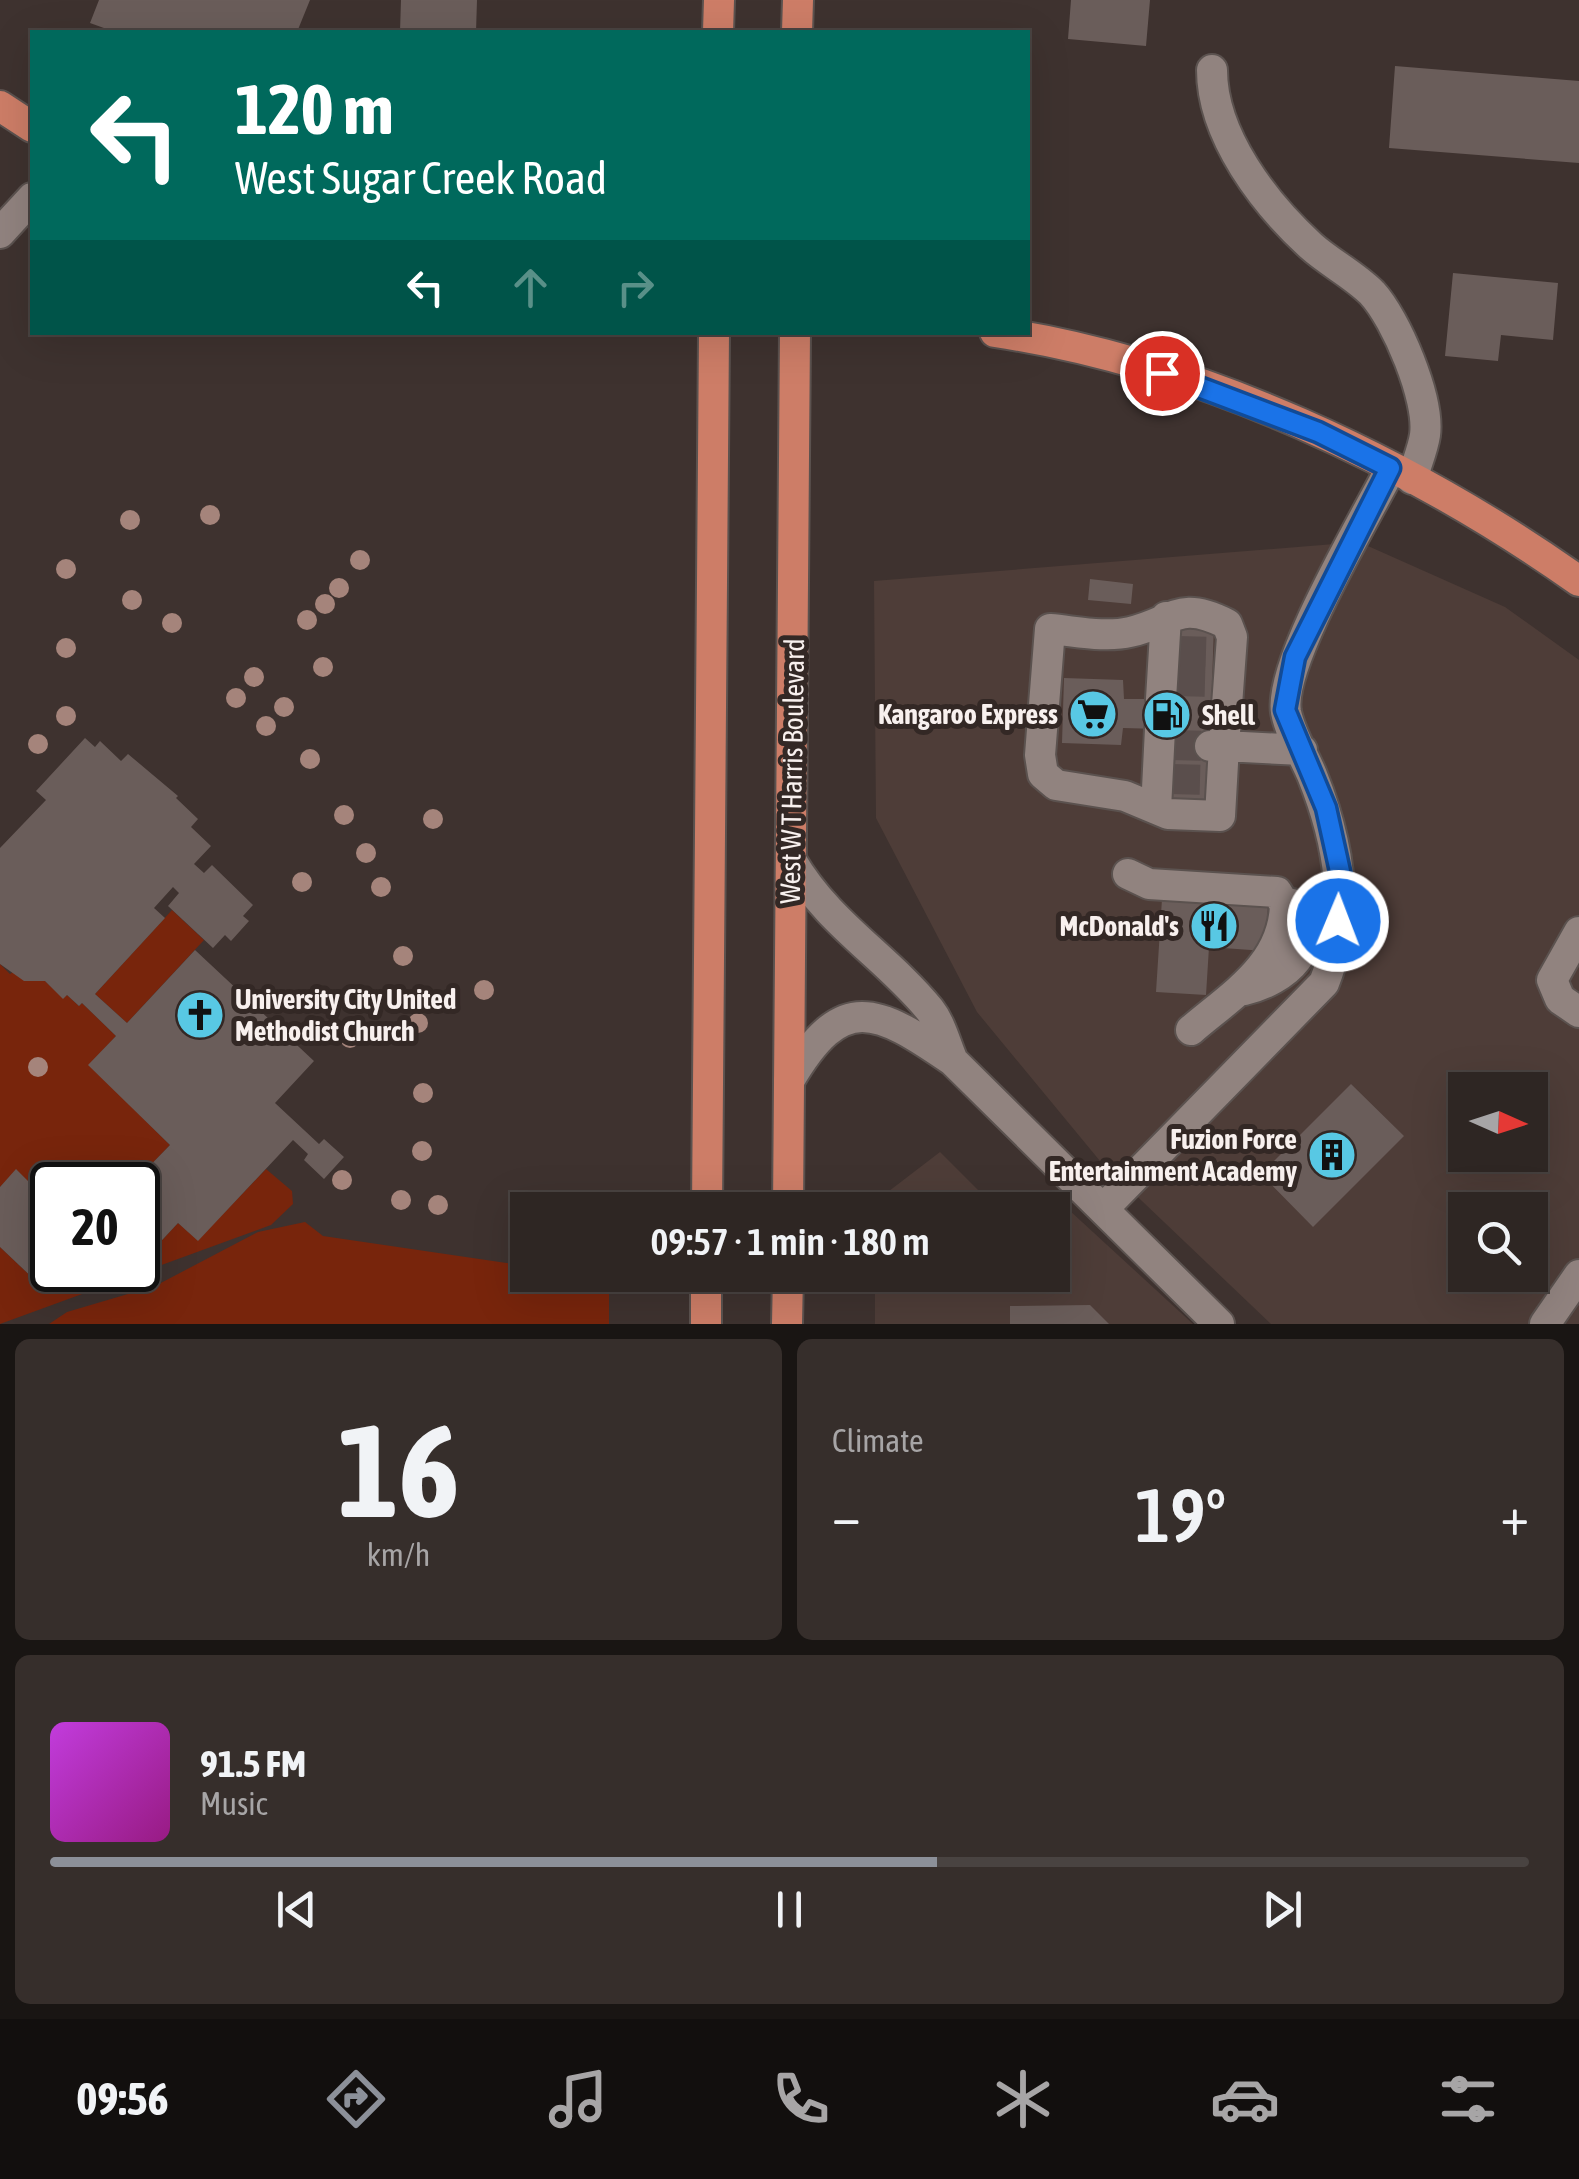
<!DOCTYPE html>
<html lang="en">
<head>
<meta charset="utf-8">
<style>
	:root { --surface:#2e2623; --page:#362e2b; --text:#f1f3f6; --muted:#a7a5a6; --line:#494341; --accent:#8c9099 }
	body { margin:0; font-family:"Asap Condensed",sans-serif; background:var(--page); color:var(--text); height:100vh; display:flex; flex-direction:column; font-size:38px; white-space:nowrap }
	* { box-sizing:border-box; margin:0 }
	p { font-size:32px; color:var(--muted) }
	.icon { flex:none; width:55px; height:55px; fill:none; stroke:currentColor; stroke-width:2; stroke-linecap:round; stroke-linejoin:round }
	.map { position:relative; height:1324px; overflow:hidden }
	.side { display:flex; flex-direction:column; gap:15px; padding:15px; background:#191513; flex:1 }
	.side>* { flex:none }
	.top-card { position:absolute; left:30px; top:30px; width:1000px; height:305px; border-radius:0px; box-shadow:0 10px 40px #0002,0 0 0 2px var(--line); background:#00695c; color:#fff; overflow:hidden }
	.needle { width:65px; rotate:93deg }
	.tools { position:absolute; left:1448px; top:1072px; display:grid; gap:20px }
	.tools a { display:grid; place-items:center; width:100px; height:100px; border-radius:0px; background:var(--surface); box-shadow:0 10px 40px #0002,0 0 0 2px var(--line); font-size:50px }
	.speed { position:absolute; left:30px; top:1162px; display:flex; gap:20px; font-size:50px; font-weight:700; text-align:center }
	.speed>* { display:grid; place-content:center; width:130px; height:130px; border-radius:50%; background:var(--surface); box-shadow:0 10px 40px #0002,0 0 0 2px var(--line); line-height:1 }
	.speed .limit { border:5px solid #111; border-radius:15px; background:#fff; color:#111 }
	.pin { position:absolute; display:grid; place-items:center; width:85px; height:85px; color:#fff; margin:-42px; border:5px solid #fff; border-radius:50%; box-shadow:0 2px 10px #0007 }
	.me { position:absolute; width:110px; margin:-55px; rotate:1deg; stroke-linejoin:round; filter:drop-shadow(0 0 8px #0008) }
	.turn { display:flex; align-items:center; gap:35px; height:210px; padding:0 40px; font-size:45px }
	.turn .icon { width:130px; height:130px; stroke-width:2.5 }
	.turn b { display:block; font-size:70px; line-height:85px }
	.lanes { display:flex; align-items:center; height:95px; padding:0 40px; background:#0003; justify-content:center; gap:50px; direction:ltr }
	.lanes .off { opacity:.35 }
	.big { font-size:75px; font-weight:600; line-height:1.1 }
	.side .card { flex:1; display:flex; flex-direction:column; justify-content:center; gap:15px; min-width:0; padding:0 35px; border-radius:15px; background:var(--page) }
	.side .dial { align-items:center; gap:0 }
	.dial b { font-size:130px; line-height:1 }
	.song { display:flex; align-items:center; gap:30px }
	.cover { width:120px; height:120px; border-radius:15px; background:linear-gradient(135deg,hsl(290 70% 55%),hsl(310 70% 35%)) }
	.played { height:10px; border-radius:5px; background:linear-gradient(90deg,var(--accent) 60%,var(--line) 60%) }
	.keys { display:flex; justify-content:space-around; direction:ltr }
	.heat { display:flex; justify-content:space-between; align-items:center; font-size:55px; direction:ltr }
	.side .tiles { flex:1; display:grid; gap:15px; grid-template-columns:1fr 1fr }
	.card:last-child { grid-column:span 2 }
	.trip { position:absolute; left:510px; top:1192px; width:560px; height:100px; border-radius:0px; background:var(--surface); box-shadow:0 10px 40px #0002,0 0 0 2px var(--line); font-weight:600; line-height:100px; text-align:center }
	.tabs { display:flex; height:160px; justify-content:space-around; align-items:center; background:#120f0e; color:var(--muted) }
	.tabs .icon { width:70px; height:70px }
	.tabs .active { color:var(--accent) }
	.tabs b { font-size:45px; color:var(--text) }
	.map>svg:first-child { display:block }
	.built { fill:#4e3d38; fill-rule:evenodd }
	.green { fill:#78250c }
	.building { fill:#6a5d5a }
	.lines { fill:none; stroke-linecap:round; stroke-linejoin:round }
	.minor-tunnel { stroke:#5a4e4c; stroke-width:30; stroke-dasharray:30 15; stroke-linecap:butt }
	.minor-casing { stroke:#5b524f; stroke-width:34 }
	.major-casing { stroke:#5b524f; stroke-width:34 }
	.minor { stroke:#91837f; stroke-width:30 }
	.major { stroke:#cd7d67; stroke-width:30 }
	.tree { fill:#a5847b }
	.route-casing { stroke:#114b97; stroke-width:25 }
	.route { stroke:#1a73e8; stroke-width:18 }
	.labels { text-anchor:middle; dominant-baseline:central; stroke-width:10; stroke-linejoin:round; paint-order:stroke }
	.poi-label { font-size:28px; font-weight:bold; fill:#f8f0ee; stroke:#332825; text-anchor:end }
	.street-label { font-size:28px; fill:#f8f0ee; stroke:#332825 }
</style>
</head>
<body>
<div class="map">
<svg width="1579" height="1324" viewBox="0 0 1579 1324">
	<rect width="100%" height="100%" fill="#3e322f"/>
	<path class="built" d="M1359 542 1505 607 1579 660V1324H1271L1100 1161 977 1012 876 818 874 581ZM1465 1090H1530V1155H1465ZM1465 1210H1530V1275H1465Z
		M940 1152 998 1210H876V1201Z
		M1069 1210 1193 1324H875V1275H1052L1053 1224Z"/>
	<path class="green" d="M172 910 204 940 127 1023 95 994Z
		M0 964 10 974 14 971 45 981 63 998 67 995 79 1006 82 1003 116 1036 89 1065 170 1145 134 1182 30 1183 16 1170 0 1187Z
		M266 1169 292 1191 293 1204 271 1225 0 1324V1247L39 1284 52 1270H114L125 1280 178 1223 198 1240Z
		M305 1222 323 1236 527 1266 528 1275H579L609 1281V1324H49L67 1312 155 1286 258 1232Z"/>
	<path class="building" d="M99 0H310L297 32H148L137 28 135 32H115L90 23Z
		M401 0H477L476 32H400Z
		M1071 0H1150L1146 46 1068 39Z
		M1395 66 1579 81V163L1389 148Z
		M1453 273 1558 283 1553 340 1501 335 1498 361 1445 356Z
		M1090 579 1133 584 1131 604 1088 600Z
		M1177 622 1214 623 1208 811 1168 810 1160 729 1123 728 1121 745 1062 743 1064 678 1123 680 1124 699H1161Z
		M85 738 95 747 100 741 121 761 128 754 178 796 176 798 198 819 191 827 211 846 194 864 204 873 212 865 253 905 243 916 249 921 231 941 225 935 213 948 168 906 179 893 173 887 154 908 165 918 95 994 127 1023 195 950 314 1061 275 1103 319 1144 324 1139 344 1157 324 1179 304 1160 308 1154 293 1140 198 1241 178 1223 138 1266V1185H131L170 1145 88 1065 116 1036 82 1003 79 1006 67 995 63 999 45 981H24L0 964V848L46 800 36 791Z
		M1162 899 1268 905 1265 951 1209 947 1206 995 1156 992Z
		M1351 1084 1404 1136 1313 1227 1261 1174Z
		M16 1169 30 1183H52V1270L39 1284 0 1247V1187Z
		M1090 1305 1109 1324H1010V1306Z"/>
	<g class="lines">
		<path class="minor-tunnel" d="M1176 651 1213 652
			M1175 681 1213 682
			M1171 745 1210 746
			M1170 779 1209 780"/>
		<g class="minor-casing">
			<path id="minor" d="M1212 70C1212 136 1265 204 1311 246 1330 263 1354 275 1372 293 1396 319 1430 399 1425 435 1423 449 1416 465 1412 479
				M0 233 32 198
				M1161 699 1166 617
				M1210 746H1224L1220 816 1168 814 1125 796 1056 785 1043 774 1040 755 1050 629C1075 631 1105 638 1130 632 1174 622 1178 599 1227 624L1232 637 1224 746 1302 750
				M1156 809 1160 729
				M791 860C829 925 885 955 930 1010 941 1024 946 1045 953 1061
				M1128 874 1149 884 1277 892 1285 905C1283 965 1233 994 1191 1030
				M1579 932 1552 980 1560 999 1579 1012
				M1244 990C1284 981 1328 946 1292 904
				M789 1081C842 990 876 1008 953 1061L1219 1324
				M1103 1209 1324 983C1352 914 1339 842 1312 775 1304 756 1290 733 1286 712 1278 664 1366 517 1391 468
				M1545 1324 1579 1275"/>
		</g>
		<g class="major-casing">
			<path id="major" d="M718 32 719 0
				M797 32 798 0
				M0 106 32 127
				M995 332C1199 362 1412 463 1579 581
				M707 1210 714 332
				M788 1210 795 332
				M706 1324V1275
				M787 1324 788 1275"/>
		</g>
		<use href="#minor" class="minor"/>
		<use href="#major" class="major"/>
	</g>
	<g class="tree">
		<circle cx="210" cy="515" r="10"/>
		<circle cx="130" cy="520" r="10"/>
		<circle cx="360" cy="560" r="10"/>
		<circle cx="66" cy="569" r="10"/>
		<circle cx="339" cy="588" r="10"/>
		<circle cx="132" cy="600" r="10"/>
		<circle cx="325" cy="604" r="10"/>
		<circle cx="307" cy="620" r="10"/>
		<circle cx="172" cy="623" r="10"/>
		<circle cx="66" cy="648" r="10"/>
		<circle cx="323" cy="667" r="10"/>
		<circle cx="254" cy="677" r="10"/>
		<circle cx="236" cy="698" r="10"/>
		<circle cx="284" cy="707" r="10"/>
		<circle cx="66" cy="716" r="10"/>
		<circle cx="266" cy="726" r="10"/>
		<circle cx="38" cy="744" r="10"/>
		<circle cx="310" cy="759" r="10"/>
		<circle cx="344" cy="815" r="10"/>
		<circle cx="433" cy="819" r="10"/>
		<circle cx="366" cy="853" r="10"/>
		<circle cx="302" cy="882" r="10"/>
		<circle cx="381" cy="887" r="10"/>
		<circle cx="403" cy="956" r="10"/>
		<circle cx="484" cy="990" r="10"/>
		<circle cx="418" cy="1023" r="10"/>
		<circle cx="350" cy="1038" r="10"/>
		<circle cx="38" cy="1067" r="10"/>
		<circle cx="423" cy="1093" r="10"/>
		<circle cx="422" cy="1151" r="10"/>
		<circle cx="342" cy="1180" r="10"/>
		<circle cx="401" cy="1200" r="10"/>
		<circle cx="438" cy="1205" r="10"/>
	</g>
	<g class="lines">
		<g class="route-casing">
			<path id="route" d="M1162 373 1318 432 1390 468 1295 657 1285 710 1326 808 1341 876 1338 921"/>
		</g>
		<use href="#route" class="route"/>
	</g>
	<defs>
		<g id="supermarket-disc" transform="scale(2.5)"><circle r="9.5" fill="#58c8e4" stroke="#332825"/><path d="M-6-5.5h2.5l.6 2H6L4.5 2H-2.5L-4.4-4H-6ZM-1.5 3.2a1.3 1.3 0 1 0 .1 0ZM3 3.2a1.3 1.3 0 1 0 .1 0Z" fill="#111"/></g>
		<g id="fuel-disc" transform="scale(2.5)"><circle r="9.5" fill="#58c8e4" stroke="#332825"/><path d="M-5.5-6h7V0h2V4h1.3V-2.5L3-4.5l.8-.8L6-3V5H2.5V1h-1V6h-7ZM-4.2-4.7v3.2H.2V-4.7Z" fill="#111"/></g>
		<g id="restaurant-disc" transform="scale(2.5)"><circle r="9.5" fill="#58c8e4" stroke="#332825"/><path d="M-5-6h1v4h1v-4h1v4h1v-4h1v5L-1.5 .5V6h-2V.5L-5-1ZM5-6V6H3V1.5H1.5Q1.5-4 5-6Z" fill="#111"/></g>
		<g id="church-disc" transform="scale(2.5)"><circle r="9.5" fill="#58c8e4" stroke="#332825"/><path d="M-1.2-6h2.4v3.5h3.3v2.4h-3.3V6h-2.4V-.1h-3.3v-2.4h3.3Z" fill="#111"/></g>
		<g id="building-disc" transform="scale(2.5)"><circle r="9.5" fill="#58c8e4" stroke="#332825"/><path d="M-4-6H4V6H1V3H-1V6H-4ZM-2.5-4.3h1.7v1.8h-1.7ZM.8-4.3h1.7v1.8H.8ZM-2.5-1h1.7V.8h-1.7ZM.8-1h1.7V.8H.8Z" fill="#111"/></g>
	</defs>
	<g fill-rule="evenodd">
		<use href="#supermarket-disc" x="1093" y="714"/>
		<use href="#fuel-disc" x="1167" y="715"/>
		<use href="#restaurant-disc" x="1214" y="926"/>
		<use href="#church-disc" x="200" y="1015"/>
		<use href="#building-disc" x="1332" y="1155"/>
	</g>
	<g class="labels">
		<g class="poi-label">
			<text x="1058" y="714">Kangaroo Express</text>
			<text x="1202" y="715" text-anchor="start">Shell</text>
			<text x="1179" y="926">McDonald's</text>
			<text x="235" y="999" text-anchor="start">University City United<tspan x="235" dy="32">Methodist Church</tspan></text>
			<text x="1297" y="1139">Fuzion Force<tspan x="1297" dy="32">Entertainment Academy</tspan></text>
		</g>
		<g class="street-label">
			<text transform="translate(792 771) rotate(-89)">West W T Harris Boulevard</text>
		</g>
	</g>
</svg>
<div class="tools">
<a><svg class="needle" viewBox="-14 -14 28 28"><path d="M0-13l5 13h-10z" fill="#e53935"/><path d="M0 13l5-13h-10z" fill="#a7a5a6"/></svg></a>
<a><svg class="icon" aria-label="search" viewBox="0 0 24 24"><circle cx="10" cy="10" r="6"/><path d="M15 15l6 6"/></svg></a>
</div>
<div class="speed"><div class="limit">20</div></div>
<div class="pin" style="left:1162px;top:373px;background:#d93025"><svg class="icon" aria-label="arrive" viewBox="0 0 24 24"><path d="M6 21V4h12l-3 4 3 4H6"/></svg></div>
<svg class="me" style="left:1338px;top:921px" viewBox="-20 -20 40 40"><circle r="17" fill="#1a73e8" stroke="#fff" stroke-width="3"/><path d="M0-11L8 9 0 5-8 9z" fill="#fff"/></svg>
<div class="trip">09:57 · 1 min · 180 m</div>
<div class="top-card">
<div class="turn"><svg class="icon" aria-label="left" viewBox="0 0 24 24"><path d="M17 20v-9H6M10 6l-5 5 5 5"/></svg><div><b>120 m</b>West Sugar Creek Road</div></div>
<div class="lanes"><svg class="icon" aria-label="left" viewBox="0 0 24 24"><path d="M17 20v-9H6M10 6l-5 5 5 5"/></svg><svg class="icon off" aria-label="ahead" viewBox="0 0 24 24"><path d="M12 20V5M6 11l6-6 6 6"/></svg><svg class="icon off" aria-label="right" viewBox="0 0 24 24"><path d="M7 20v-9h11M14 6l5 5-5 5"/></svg></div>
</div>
</div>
<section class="side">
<div class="tiles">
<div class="card dial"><b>16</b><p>km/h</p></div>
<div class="card"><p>Climate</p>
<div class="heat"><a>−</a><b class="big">19°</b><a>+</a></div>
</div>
<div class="card">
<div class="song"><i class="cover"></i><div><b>91.5 FM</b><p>Music</p></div></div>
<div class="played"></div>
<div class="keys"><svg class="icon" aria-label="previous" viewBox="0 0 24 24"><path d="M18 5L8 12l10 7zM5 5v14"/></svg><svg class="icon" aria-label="pause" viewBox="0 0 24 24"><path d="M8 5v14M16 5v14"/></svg><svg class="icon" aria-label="next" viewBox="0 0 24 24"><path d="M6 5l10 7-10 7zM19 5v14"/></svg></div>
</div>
</div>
</section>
<nav class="tabs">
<b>09:56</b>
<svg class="icon active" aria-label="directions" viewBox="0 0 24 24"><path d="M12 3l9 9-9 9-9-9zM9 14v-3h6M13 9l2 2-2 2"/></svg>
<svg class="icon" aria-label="music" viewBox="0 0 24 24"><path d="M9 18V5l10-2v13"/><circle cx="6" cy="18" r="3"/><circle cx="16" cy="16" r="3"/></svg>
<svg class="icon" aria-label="phone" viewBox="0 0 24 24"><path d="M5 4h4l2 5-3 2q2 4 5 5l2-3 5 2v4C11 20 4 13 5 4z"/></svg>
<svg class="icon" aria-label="climate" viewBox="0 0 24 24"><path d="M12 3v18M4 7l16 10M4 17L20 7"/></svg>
<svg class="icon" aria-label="car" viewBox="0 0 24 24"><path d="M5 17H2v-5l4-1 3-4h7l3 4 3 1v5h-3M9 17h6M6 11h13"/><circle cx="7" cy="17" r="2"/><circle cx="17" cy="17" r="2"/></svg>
<svg class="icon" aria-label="filters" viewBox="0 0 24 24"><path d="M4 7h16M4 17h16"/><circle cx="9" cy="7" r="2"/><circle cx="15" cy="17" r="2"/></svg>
</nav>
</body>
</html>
